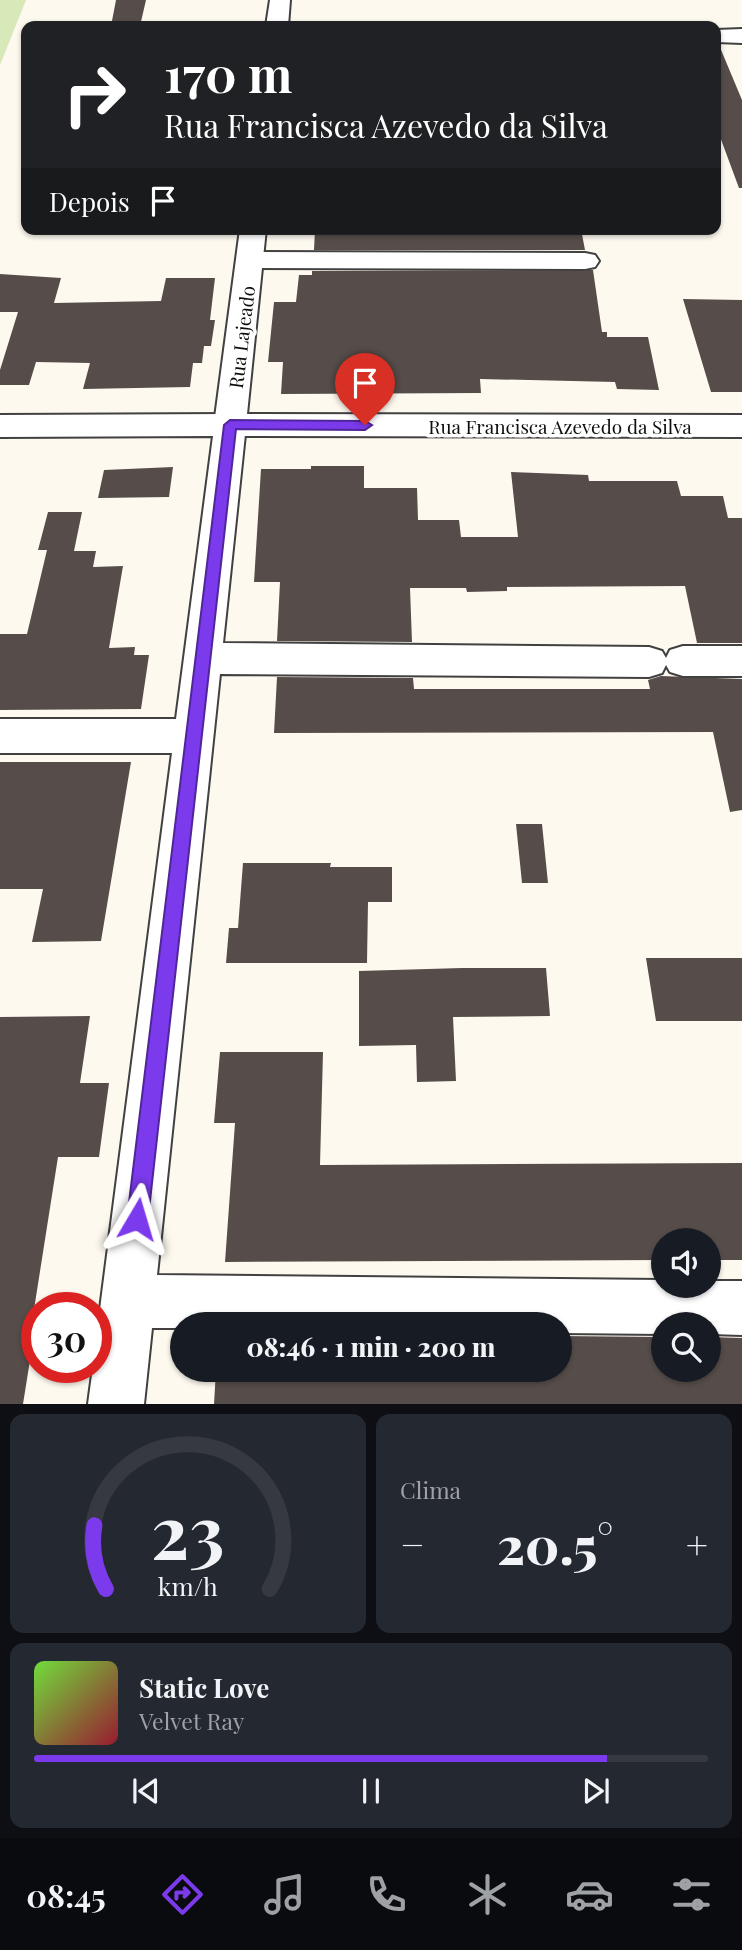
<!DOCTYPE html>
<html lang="pt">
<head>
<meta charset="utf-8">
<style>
	:root { --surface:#171b24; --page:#242831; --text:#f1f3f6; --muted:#9ea1a6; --line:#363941; --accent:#7c3aed }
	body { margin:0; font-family:"Playfair Display",serif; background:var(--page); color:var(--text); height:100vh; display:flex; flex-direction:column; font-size:26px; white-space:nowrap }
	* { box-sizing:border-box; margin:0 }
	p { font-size:23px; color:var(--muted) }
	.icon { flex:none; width:38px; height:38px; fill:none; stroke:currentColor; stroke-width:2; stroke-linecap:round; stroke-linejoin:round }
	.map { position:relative; height:1404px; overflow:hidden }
	.panel { display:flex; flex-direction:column; gap:10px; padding:10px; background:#0d0f14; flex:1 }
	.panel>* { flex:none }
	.banner { position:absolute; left:21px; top:21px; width:700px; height:214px; border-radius:14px; box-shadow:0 2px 5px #0004; background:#202124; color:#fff; overflow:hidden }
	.controls { position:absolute; left:651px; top:1228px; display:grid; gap:14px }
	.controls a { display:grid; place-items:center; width:70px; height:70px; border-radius:50%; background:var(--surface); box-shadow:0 2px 5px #0004; font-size:35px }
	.speed { position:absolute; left:21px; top:1292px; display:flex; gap:14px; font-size:35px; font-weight:700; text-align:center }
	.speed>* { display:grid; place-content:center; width:91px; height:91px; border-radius:50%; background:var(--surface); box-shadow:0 2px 5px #0004; line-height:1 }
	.speed .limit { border:10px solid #d22; background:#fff; color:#111 }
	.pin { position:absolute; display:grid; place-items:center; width:60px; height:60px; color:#fff; margin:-72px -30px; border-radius:50% 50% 50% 0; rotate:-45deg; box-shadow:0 0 7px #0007 }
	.pin .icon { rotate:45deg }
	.me { position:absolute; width:77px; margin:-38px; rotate:7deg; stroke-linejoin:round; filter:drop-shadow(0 0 5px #0008) }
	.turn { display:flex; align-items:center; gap:24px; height:147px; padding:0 28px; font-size:32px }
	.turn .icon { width:91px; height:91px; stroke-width:2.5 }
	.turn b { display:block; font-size:49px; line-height:60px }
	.then { display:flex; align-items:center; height:66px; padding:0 28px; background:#0003; gap:14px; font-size:26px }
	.big { font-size:52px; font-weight:800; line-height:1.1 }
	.panel .card { flex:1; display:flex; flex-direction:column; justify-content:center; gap:10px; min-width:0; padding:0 24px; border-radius:14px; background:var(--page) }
	.panel .dial { align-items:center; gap:0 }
	.dial svg { height:182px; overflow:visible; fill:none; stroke:var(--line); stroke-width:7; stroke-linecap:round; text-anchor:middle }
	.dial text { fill:var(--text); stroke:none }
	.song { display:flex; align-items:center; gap:21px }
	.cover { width:84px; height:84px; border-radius:10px; background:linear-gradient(135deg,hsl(100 70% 55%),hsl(350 70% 35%)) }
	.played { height:7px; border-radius:4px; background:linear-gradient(90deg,var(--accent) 85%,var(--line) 85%) }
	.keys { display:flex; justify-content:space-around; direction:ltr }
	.heat { display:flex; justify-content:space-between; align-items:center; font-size:38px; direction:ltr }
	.panel .tiles { flex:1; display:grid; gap:10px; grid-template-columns:1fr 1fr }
	.card:last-child { grid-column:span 2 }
	.trip { position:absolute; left:170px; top:1312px; width:402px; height:70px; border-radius:35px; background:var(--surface); box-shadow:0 2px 5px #0004; font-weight:800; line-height:70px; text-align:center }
	.tabs { display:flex; height:112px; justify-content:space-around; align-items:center; background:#090b0e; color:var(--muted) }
	.tabs .icon { width:49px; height:49px }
	.tabs .active { color:var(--accent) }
	.tabs b { font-size:32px; color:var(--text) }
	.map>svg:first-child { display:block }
	.green { fill:#d7e8b9 }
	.building { fill:#564d4a }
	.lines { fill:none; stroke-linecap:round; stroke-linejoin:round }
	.minor-casing { stroke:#414141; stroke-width:4 }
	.tertiary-casing { stroke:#414141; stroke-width:4 }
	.minor { fill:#fff; fill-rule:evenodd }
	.tertiary { fill:#fff; fill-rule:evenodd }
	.route { fill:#7c3aed; stroke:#51269a; stroke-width:2 }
	.labels { text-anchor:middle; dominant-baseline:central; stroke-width:7; stroke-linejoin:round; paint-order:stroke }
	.street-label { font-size:19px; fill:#0e0e0e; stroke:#fff }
</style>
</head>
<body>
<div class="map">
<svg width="742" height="1404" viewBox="0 0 742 1404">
	<rect width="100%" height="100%" fill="#fef9ef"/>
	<path class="green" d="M0 0H26L0 65Z"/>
	<path class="building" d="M116 0H146L140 26H111Z
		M716 45H719L742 100V188H739L716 126Z
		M315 229H581L585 250H314Z
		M593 270 602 332H607V337H648L659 390 617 389 615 382 480 379 481 393 281 394 283 362H268L274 302H296L299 275H312V271Z
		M0 274 61 278 54 303 161 301 166 278H215L210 320H215L211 346H204L202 363H193L190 387 83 389 90 363 36 362 29 385H0V370L18 312H0Z
		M683 299 742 300V392H711Z
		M311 466H364V488H417L418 520H459L461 537H518L511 472 588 475 589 481H677L681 496H723L728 518H742V643H697L685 586 507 587V591L467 592 466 588H410L412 642 277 641 280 582H254L261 469H311Z
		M173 467 169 497 98 498 104 470Z
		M48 512H82L74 551H96L93 567 123 566 109 648 135 647 134 655H149L141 709 0 710V634H27L47 550H38Z
		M661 676 742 679V810L730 812 713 732 274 733 277 677 413 678 414 689H650L648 680Z
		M0 762H131L101 941 32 942 43 889H0Z
		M516 824H542L548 883H522Z
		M243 863H331L330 867H392V902H368L367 963H226L229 928H238Z
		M646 958H742V1021H656Z
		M462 968H546L550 1016 453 1017 456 1081 417 1082 416 1045 359 1046V971Z
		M90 1016 80 1083H109L99 1157H58L27 1354H31L23 1404H0V1017Z
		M220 1052H323L320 1165 742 1163V1260H709V1241H663V1260L225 1262 235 1123H214Z
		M560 1336 663 1337V1370H709V1337L742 1338V1404H214L216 1370H560Z"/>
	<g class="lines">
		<g class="minor-casing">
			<path id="minor" d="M742 29V43L716 42V30Z
				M250 252 585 253 595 255 599 261 595 267 585 269 250 268 240 266 236 260 240 254Z
				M230 414 241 417 246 425 223 643 649 647 662 651 666 658 670 650 683 646H742V676H683L670 672 666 665 662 673 649 677 220 674 157 1275 663 1280V1286H709V1281H742V1335L709 1334V1325H663V1334L560 1333V1325H182V1328H152L144 1404H88L93 1367H96V1340L172 753H0V719H176L213 436 0 437V415Z"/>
		</g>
		<g class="tertiary-casing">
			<path id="tertiary" d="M270 0H290L288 26H266Z
				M240 229H266L247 414 742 415V437L230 436 219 433 214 425Z"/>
		</g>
		<use href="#minor" class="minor"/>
		<use href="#tertiary" class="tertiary"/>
	</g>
	<path class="route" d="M230 420 365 421 372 425 365 430 236 429 148 1219 145 1227 137 1230 130 1227 127 1219 224 425Z"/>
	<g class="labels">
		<g class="street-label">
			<text transform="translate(241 337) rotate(-83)">Rua Lajeado</text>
			<text x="560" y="426">Rua Francisca Azevedo da Silva</text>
		</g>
	</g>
</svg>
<div class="controls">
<a><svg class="icon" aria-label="sound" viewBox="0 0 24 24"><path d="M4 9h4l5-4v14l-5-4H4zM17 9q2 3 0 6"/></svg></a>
<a><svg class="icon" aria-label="search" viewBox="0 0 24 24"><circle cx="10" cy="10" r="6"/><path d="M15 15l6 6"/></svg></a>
</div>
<div class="speed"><div class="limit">30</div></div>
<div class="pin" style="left:365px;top:425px;background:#d93025"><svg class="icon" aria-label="arrive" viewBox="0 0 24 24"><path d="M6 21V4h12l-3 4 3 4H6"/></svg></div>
<svg class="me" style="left:137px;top:1219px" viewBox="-20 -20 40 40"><path d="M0-17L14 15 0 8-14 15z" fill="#7c3aed" stroke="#fff" stroke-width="4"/></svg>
<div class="trip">08:46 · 1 min · 200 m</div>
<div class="banner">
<div class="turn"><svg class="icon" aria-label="right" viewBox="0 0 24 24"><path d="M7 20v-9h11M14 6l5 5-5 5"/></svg><div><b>170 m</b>Rua Francisca Azevedo da Silva</div></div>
<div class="then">Depois<svg class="icon" aria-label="arrive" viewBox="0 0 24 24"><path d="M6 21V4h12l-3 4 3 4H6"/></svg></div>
</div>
</div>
<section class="panel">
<div class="tiles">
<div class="card dial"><svg viewBox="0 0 100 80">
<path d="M14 69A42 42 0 1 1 86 69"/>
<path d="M14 69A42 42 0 0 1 9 41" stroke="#7c3aed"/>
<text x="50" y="56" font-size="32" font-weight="700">23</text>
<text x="50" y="72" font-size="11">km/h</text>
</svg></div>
<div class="card"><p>Clima</p>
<div class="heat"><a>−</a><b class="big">20.5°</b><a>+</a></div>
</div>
<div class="card">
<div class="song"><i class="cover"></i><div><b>Static Love</b><p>Velvet Ray</p></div></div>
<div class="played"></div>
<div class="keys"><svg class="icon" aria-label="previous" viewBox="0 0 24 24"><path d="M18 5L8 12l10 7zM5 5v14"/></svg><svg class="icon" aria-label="pause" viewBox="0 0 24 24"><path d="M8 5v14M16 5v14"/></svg><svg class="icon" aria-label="next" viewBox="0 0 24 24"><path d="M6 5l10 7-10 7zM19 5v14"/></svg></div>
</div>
</div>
</section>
<nav class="tabs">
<b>08:45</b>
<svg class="icon active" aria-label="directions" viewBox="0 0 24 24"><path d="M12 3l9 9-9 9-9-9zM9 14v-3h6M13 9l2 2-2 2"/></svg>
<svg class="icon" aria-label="music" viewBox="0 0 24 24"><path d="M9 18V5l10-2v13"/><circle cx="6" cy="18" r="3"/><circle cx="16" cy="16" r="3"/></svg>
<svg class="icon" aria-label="phone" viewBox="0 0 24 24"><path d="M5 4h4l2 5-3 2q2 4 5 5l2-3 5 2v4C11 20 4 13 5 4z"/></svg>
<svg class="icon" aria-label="climate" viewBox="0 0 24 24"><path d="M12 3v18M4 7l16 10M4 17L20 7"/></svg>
<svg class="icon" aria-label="car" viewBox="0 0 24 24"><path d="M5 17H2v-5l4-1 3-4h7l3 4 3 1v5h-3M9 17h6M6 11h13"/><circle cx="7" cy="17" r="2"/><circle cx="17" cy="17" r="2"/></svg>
<svg class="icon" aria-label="filters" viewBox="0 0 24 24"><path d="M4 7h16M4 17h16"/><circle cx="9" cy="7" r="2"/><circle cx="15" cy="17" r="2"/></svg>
</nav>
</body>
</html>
